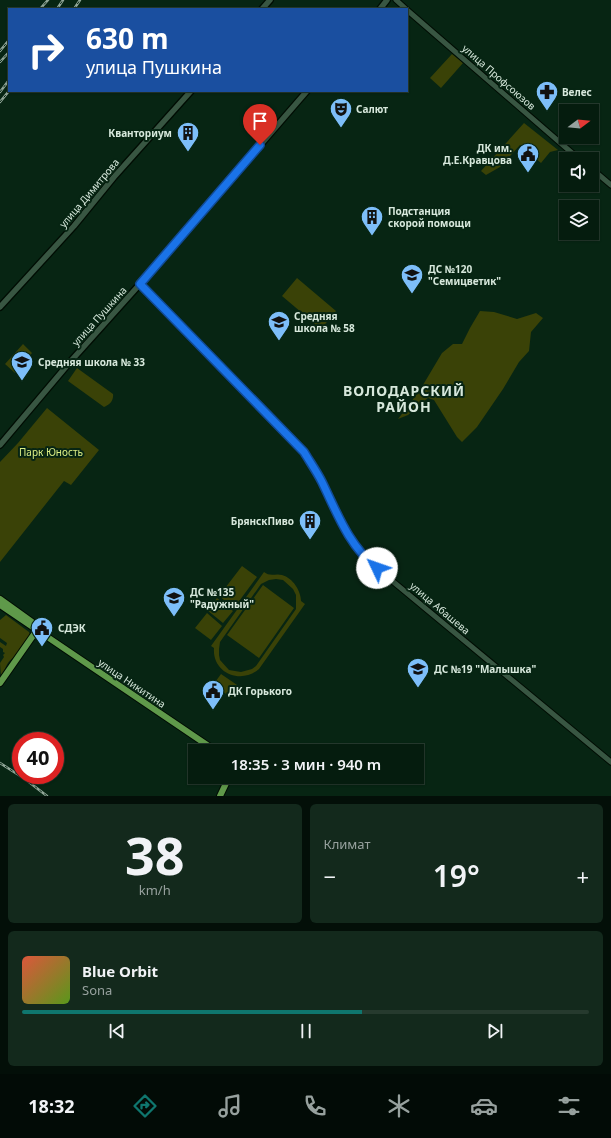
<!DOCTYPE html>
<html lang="ru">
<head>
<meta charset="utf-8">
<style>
	:root { --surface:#051c0e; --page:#13291c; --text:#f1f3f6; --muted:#97a19e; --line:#263a2e; --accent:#0f766e }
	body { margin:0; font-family:"Noto Sans",sans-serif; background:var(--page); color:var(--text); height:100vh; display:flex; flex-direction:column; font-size:15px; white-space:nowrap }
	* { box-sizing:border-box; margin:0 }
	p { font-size:13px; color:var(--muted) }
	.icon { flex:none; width:22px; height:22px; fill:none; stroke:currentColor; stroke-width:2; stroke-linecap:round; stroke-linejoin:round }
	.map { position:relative; height:796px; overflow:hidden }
	.sheet { display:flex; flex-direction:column; gap:8px; padding:8px; background:#030f08; flex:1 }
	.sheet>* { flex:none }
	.top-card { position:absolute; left:8px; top:8px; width:400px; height:84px; border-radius:0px; box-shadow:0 1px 3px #0004,0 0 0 1px var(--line); background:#1a4fa0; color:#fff; overflow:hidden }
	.needle { width:26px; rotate:74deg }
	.controls { position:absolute; left:559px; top:104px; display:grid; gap:8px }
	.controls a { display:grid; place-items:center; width:40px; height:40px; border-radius:0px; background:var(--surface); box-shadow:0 1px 3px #0004,0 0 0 1px var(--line); font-size:20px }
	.speed { position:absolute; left:12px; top:732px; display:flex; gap:8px; font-size:20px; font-weight:700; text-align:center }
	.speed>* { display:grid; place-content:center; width:52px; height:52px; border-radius:50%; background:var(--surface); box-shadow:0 1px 3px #0004,0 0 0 1px var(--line); line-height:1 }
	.speed .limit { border:6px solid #d22; background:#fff; color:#111 }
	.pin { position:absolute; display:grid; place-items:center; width:34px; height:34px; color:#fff; margin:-41px -17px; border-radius:50% 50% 50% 0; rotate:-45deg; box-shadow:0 0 4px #0007 }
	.pin .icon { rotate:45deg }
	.me { position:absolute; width:44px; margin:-22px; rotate:312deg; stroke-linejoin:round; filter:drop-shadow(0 0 3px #0008) }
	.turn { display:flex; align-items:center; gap:14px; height:84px; padding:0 12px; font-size:18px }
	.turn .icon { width:52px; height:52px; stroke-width:2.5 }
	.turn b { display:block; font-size:28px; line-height:34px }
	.big { font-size:30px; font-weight:600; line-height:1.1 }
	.sheet .card { flex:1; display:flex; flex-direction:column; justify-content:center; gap:6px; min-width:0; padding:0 14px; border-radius:6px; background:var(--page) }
	.sheet .dial { align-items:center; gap:0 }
	.dial b { font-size:52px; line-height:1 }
	.song { display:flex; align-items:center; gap:12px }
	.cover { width:48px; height:48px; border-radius:6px; background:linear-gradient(135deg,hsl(10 70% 55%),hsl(90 70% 35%)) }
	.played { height:4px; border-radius:2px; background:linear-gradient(90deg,var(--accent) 60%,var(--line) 60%) }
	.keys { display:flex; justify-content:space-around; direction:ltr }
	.heat { display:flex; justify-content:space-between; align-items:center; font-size:22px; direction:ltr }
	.sheet .tiles { flex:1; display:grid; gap:8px; grid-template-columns:1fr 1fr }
	.card:last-child { grid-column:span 2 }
	.trip { position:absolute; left:188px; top:744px; width:236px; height:40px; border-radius:0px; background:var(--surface); box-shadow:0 1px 3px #0004,0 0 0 1px var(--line); font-weight:600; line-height:40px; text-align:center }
	.menu { display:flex; height:64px; justify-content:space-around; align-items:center; background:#020b06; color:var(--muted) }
	.menu .icon { width:28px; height:28px }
	.menu .current { color:var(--accent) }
	.menu b { font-size:18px; color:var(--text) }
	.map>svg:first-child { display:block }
	.green { fill:#3a4207; fill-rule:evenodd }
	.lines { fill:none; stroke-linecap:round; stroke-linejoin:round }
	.tertiary-casing { stroke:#000c03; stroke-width:7 }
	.secondary-casing { stroke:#000c03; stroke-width:8 }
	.primary-casing { stroke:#000c03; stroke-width:8 }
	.tertiary { stroke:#385642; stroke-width:5 }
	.secondary { stroke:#385642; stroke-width:5.5 }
	.primary { stroke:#5f994a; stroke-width:6 }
	.rail-casing { stroke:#92a799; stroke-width:2.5 }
	.rail { stroke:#072513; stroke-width:1; stroke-dasharray:3; stroke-linecap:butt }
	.route-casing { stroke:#114b97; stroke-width:10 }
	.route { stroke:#1a73e8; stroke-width:7 }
	.labels { text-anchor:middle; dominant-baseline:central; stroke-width:4; stroke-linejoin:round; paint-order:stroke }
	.street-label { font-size:10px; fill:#d7e8dc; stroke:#072513 }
	.poi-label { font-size:10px; font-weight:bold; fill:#d7e8dc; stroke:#072513; text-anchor:start }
	.park-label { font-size:10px; fill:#daed84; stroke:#072513 }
	.district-label { font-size:14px; font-weight:bold; letter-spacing:1px; fill:#d7e8dc; stroke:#072513 }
</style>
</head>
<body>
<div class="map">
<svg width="611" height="796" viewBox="0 0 611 796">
	<rect width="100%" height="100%" fill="#072513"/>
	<path class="green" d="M452 54 463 63 441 88 430 78Z
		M524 123 558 150 550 152 541 163 520 145 500 167 486 175 481 171Z
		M297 278 336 311 321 329 282 296Z
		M480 311 494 312 517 319 536 313 543 318 531 332 529 351 519 362 503 389 477 427 462 442 457 437 434 400 428 398 408 415 398 419 420 390 442 353 453 344H462L470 328Z
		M23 344 32 353 15 373 5 364Z
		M77 368 113 394C114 401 109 405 104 407L68 381Z
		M47 408 99 450 71 485 64 481 0 562V462L18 443Z
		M242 566 257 577 234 608 219 596Z
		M264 572C270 577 276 573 282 575 293 578 301 591 301 601L305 604 259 669C241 685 212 673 214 648L211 646ZM276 579 283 580 293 589 296 595V609L256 666 252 669 241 672 229 670 220 660 219 655V649L220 642 261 584 269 580Z
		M263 585 294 608 259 658 227 635Z
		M217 598 233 611 223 623 207 610Z
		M207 613 222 626 211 640 195 628Z
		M6 615 29 632 30 635 15 657C7 660 5 670 1 677L0 663 4 657 3 655 5 653 3 652V649L0 647V642L6 646 7 643 0 638V620Z
		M221 674 240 687 232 698 213 685Z"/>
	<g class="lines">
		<g class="tertiary-casing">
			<path id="tertiary" d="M396 0 406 9
				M407 10 579 159
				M592 169 611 185
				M140 284 305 452 321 480 347 534 367 560 611 762"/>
		</g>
		<g class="secondary-casing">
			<path id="secondary" d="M262 9 270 0
				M380 9 387 0
				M0 307 74 226 114 177 191 91
				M0 445 70 362 140 284 307 91"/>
		</g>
		<g class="primary-casing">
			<path id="primary" d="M0 599 32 622 36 629
				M0 605 216 751
				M0 683 37 630
				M220 796 229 777"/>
		</g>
		<use href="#tertiary" class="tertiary"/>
		<use href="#secondary" class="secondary"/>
		<use href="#primary" class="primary"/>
		<g class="rail-casing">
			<path id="rail" d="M40 9 48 0
				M57 9 63 0
				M74 9 80 0
				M0 51 9 40
				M0 62 9 52
				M0 92 9 80
				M0 102 9 91
				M0 763 25 779 47 796"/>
		</g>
		<use href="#rail" class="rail"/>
	</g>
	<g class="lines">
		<g class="route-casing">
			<path id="route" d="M260 145 140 284 304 452C310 462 317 472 322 482 337 513 349 546 377 568"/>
		</g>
		<use href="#route" class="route"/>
	</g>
	<defs>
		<g id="pharmacy-pin" transform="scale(1.15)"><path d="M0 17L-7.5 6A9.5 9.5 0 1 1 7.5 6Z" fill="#7dbef9" stroke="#072513"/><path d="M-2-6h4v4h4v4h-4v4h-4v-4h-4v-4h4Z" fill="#111"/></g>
		<g id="theatre-pin" transform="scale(1.15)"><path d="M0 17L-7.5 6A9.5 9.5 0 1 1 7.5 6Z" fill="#7dbef9" stroke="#072513"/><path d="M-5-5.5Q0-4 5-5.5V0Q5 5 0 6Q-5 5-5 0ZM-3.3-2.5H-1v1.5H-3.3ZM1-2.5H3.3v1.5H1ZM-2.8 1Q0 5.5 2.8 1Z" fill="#111"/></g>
		<g id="building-pin" transform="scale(1.15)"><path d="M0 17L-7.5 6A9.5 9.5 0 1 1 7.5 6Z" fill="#7dbef9" stroke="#072513"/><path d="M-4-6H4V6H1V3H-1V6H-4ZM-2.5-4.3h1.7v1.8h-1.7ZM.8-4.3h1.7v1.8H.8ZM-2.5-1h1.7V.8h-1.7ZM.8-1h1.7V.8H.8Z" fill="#111"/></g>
		<g id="civic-pin" transform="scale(1.15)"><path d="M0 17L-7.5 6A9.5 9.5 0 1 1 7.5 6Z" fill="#7dbef9" stroke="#072513"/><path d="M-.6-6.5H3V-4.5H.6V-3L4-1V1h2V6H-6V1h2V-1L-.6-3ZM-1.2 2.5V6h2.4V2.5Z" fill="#111"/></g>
		<g id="school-pin" transform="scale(1.15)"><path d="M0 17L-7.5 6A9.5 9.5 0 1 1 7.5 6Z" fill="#7dbef9" stroke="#072513"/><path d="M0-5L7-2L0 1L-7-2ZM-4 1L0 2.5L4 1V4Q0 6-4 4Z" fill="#111"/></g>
	</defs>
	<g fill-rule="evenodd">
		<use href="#pharmacy-pin" x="547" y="92"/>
		<use href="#theatre-pin" x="341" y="109"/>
		<use href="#building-pin" x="188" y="133"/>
		<use href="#civic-pin" x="528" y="154"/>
		<use href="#building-pin" x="372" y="217"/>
		<use href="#school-pin" x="412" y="275"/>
		<use href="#school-pin" x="279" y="322"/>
		<use href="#school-pin" x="22" y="362"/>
		<use href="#building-pin" x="310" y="521"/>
		<use href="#school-pin" x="174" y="598"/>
		<use href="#civic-pin" x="42" y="628"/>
		<use href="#school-pin" x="418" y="669"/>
		<use href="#civic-pin" x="213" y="691"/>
	</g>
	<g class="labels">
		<g class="street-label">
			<text transform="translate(499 77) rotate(41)">улица Профсоюзов</text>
			<text transform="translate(89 193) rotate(-50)">улица Димитрова</text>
			<text transform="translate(99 316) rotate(-48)">улица Пушкина</text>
			<text transform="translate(440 608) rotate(40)">улица Абашева</text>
			<text transform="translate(132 683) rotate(34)">улица Никитина</text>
		</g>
		<g class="poi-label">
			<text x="562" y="92">Велес</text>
			<text x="356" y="109">Салют</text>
			<text x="172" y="133" text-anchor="end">Кванториум</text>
			<text x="512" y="148" text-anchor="end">ДК им.<tspan x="512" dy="12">Д.Е.Кравцова</tspan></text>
			<text x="388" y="211">Подстанция<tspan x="388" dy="12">скорой помощи</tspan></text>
			<text x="428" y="269">ДС №120<tspan x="428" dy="12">"Семицветик"</tspan></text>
			<text x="294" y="316">Средняя<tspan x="294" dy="12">школа № 58</tspan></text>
			<text x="38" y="362">Средняя школа № 33</text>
			<text x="294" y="521" text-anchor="end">БрянскПиво</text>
			<text x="190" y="592">ДС №135<tspan x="190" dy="12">"Радужный"</tspan></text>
			<text x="58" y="628">СДЭК</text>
			<text x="434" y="669">ДС №19 "Малышка"</text>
			<text x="228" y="691">ДК Горького</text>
		</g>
		<g class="park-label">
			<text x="51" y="452">Парк Юность</text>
		</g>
		<g class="district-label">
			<text x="404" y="390">ВОЛОДАРСКИЙ<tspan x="404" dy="16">РАЙОН</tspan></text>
		</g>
	</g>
</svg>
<div class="controls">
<a><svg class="needle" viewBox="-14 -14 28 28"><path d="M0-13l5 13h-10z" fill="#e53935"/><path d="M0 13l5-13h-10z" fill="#97a19e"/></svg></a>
<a><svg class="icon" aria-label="sound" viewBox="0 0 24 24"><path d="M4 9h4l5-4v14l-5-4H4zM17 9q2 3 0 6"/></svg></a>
<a><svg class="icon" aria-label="layers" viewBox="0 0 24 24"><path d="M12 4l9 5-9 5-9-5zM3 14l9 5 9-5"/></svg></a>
</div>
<div class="speed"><div class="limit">40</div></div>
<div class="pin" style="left:260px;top:145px;background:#d93025"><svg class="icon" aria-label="arrive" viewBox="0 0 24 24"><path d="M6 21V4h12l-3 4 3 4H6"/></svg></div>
<svg class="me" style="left:377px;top:568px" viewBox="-20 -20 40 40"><circle r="19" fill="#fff"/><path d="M0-13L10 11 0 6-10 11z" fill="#1a73e8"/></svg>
<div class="trip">18:35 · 3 мин · 940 m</div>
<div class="top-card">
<div class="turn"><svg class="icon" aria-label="right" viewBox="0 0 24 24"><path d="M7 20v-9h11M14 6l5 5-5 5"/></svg><div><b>630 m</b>улица Пушкина</div></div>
</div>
</div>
<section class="sheet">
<div class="tiles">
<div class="card dial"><b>38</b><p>km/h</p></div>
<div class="card"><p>Климат</p>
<div class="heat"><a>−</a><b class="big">19°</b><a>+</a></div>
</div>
<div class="card">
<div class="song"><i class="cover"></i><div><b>Blue Orbit</b><p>Sona</p></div></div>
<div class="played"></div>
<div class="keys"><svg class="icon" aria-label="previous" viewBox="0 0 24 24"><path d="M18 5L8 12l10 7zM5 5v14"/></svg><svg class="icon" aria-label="pause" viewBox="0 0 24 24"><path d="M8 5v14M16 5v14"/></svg><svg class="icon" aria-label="next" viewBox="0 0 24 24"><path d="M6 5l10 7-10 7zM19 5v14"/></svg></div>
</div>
</div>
</section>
<nav class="menu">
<b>18:32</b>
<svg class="icon current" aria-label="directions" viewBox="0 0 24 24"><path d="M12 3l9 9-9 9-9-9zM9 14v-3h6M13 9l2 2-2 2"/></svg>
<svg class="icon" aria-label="music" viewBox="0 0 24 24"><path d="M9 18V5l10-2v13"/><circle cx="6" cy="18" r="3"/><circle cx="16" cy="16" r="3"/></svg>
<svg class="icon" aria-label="phone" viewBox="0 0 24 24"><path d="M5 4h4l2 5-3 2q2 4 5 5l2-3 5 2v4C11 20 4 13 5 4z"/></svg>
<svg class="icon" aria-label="climate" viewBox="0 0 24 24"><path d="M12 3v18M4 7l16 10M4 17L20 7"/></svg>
<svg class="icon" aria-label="car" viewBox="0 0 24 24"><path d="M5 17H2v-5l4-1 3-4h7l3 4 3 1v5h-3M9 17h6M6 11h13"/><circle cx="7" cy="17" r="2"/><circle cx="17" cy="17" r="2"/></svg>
<svg class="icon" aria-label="filters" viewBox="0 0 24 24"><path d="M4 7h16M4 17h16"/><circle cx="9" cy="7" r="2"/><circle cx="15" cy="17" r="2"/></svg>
</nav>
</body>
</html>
